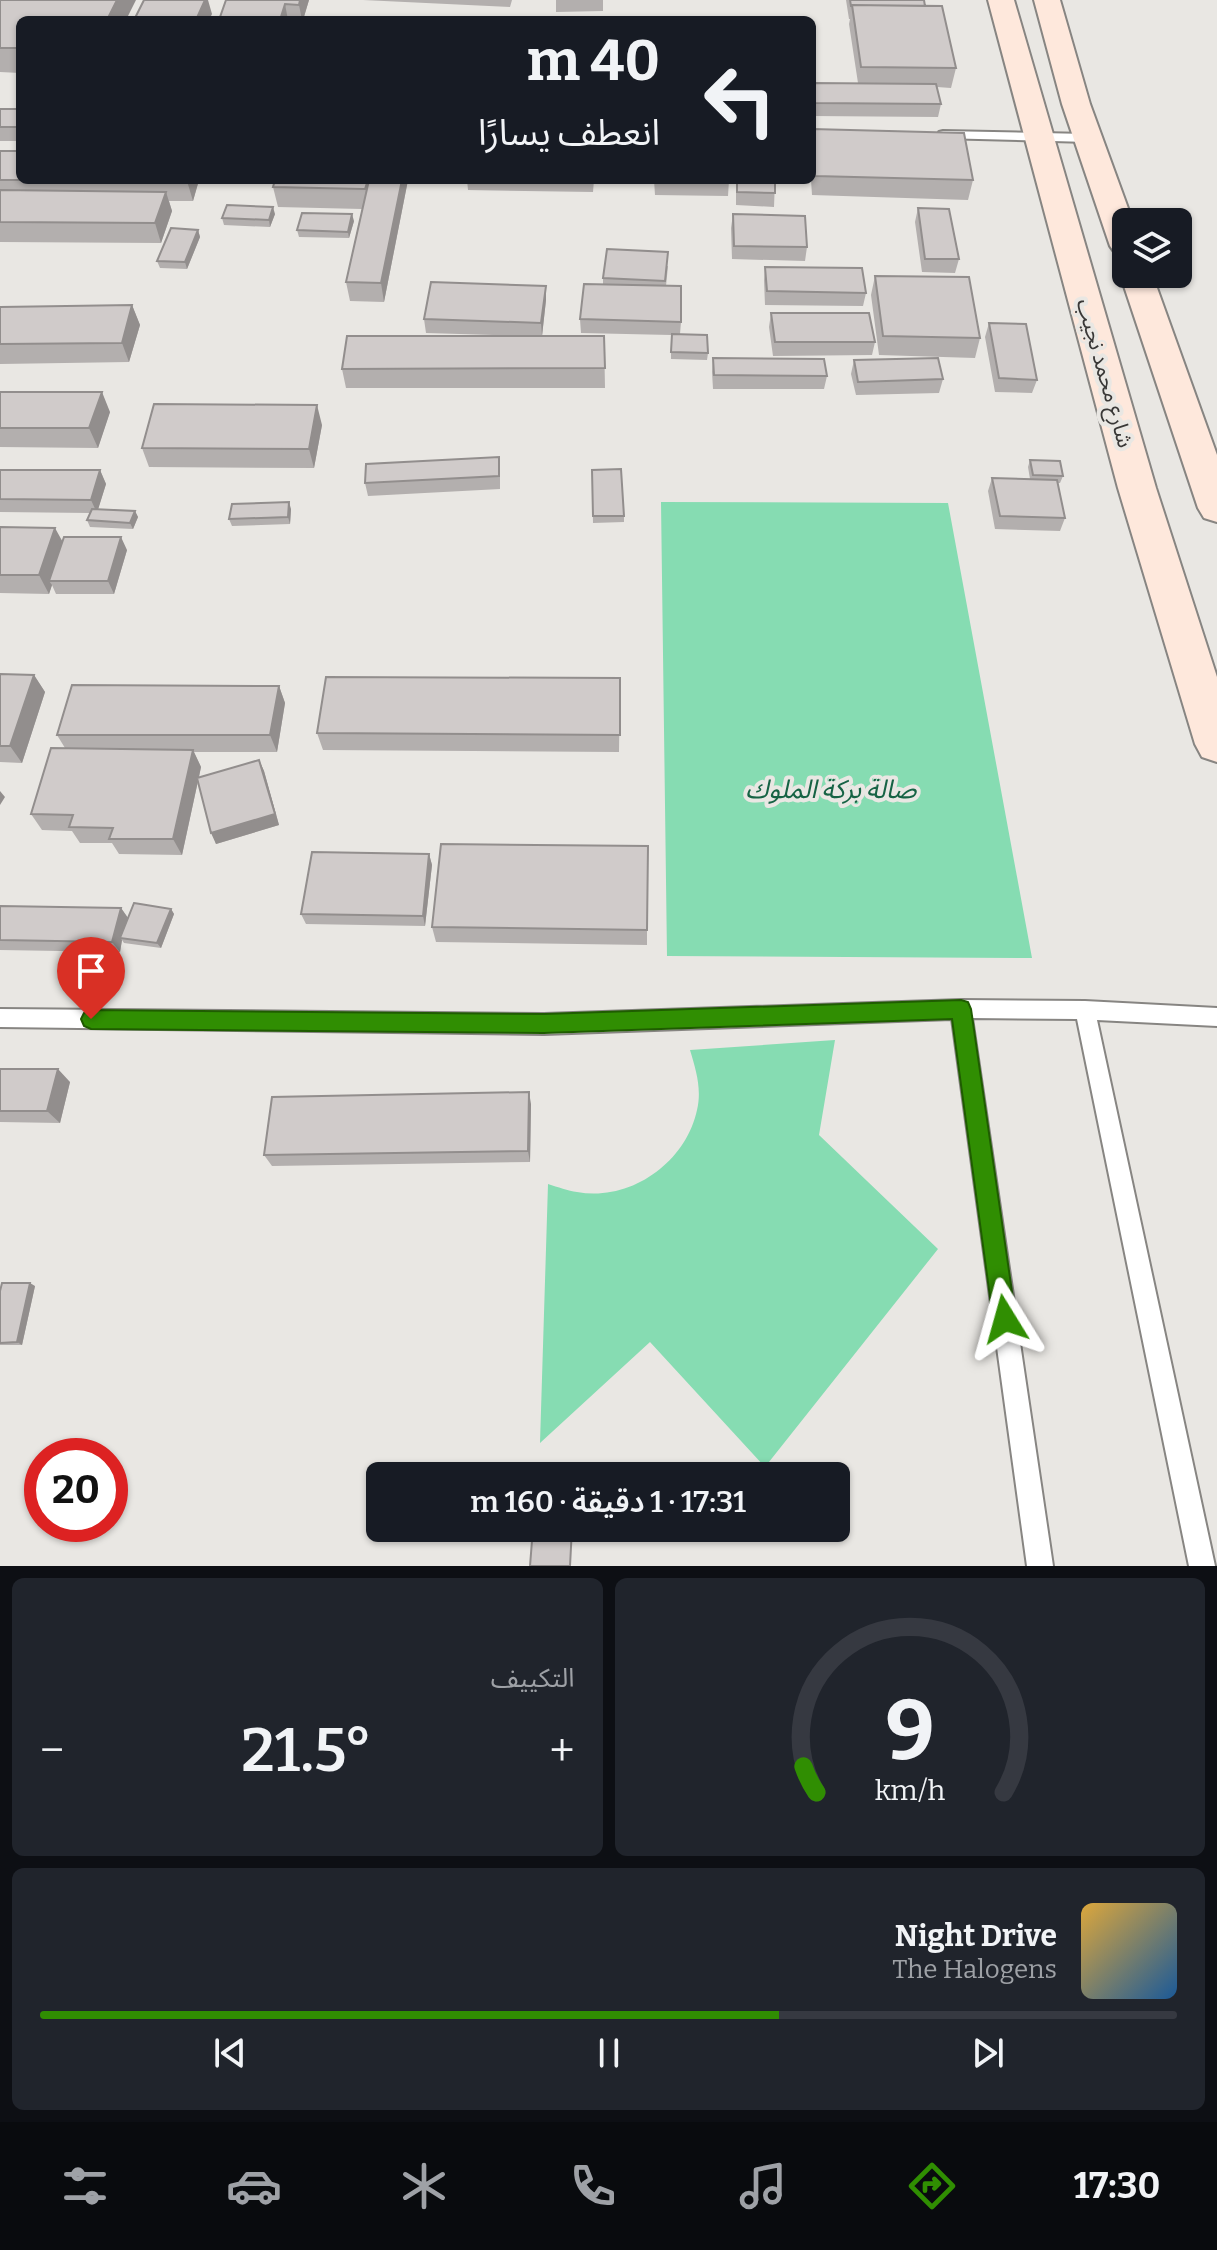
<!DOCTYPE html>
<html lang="ar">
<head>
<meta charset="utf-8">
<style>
	:root { --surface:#171b24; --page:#20242c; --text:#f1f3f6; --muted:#9ea1a6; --line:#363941; --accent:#308e02 }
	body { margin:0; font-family:Bitter,"Noto Sans Arabic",serif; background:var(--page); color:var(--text); direction:rtl; height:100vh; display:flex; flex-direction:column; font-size:30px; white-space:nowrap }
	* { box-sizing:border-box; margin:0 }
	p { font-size:26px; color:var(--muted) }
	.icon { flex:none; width:44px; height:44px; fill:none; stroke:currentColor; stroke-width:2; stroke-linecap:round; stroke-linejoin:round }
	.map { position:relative; height:1566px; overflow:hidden; direction:ltr }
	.details { display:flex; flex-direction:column; gap:12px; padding:12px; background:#0d0f14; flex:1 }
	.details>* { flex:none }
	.banner { position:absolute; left:16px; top:16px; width:800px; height:168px; border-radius:12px; box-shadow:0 2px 6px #0004; direction:rtl; background:#171b24; color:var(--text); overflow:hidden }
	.tools { position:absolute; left:1112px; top:208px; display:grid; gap:16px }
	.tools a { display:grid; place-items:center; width:80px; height:80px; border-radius:12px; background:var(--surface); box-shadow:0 2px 6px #0004; font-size:40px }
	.speed { position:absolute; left:24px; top:1438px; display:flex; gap:16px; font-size:40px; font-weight:700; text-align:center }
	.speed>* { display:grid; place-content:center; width:104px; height:104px; border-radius:50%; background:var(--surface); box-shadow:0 2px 6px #0004; line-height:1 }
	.speed .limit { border:12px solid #d22; background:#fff; color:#111 }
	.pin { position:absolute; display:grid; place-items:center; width:68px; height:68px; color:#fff; margin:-82px -34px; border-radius:50% 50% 50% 0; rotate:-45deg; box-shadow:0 0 8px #0007 }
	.pin .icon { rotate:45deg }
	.me { position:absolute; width:88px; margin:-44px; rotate:352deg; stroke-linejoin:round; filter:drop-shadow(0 0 6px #0008) }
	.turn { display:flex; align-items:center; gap:28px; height:168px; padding:0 24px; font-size:36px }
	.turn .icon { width:104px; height:104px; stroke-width:2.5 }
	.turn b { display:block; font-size:56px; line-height:68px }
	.big { font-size:60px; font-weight:600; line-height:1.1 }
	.details .widget { flex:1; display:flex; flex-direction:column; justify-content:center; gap:12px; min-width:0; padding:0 28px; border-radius:12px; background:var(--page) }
	.details .dial { align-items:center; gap:0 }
	.dial svg { height:208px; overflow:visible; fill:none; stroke:var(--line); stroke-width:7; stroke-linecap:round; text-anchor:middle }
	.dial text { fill:var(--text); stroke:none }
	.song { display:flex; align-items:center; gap:24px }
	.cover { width:96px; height:96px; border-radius:12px; background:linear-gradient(135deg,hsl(40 70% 55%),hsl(210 70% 35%)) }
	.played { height:8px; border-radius:4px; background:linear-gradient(90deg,var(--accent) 65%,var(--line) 65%) }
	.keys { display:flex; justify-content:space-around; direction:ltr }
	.heat { display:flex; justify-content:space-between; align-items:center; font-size:44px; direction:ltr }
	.details .tiles { flex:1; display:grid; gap:12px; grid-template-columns:1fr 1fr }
	.widget:last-child { grid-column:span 2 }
	.trip { position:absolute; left:366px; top:1462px; width:484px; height:80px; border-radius:12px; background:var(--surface); box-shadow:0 2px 6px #0004; font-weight:600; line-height:80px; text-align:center; direction:rtl }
	.menu { display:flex; height:128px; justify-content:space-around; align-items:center; background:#090b0e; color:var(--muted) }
	.menu .icon { width:56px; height:56px }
	.menu .on { color:var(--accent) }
	.menu b { font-size:36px; color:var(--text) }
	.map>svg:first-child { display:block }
	.green { fill:#86dcb2 }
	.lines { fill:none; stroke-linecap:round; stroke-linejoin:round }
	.service-casing { stroke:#878582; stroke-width:4 }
	.secondary-casing { stroke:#878582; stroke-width:4 }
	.service { fill:#fff; fill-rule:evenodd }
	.secondary { fill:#fee8dc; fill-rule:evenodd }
	.wall { fill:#b3afae }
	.shaded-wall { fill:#928e8d }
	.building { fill:#d0cbca; stroke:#928e8d; stroke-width:2 }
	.route { fill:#308e02; stroke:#1f5c01; stroke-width:2 }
	.labels { text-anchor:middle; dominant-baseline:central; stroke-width:8; stroke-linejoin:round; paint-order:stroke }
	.far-street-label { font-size:22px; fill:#393837; stroke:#e9e7e3 }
	.park-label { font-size:26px; font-style:italic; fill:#166344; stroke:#e9e7e3 }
</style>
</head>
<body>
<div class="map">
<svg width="1217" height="1566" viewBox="0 0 1217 1566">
	<rect width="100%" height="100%" fill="#e9e7e3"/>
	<path class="green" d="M661 502 948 503 1032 958 667 956Z
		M835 1040 819 1135 938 1249 765 1467 650 1342 540 1443 548 1184C558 1187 568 1191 577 1192 631 1202 686 1162 697 1110 702 1089 696 1070 690 1050Z"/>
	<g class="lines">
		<g class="service-casing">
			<path id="service" d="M943 131 1088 134 1094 138 1088 142 939 138V132Z
				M961 1000 1085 1001 1217 1008V1026L1097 1020 1215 1566H1189L1077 1019 972 1018 1053 1566H1027L952 1019 544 1034 0 1027V1009L544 1014Z"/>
		</g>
		<g class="secondary-casing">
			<path id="secondary" d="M988 0H1014L1156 488 1217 677V762L1202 757 1195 744 1118 488Z
				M1034 0H1060L1090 104 1133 222H1126V256L1115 253 1110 246 1062 104Z
				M1126 266V274H1152L1217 455V522L1204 518 1198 508 1120 274Z"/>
		</g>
		<use href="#service" class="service"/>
		<use href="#secondary" class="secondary"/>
	</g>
	<path class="wall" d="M0 0 20 20V73L0 72Z
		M226 0H309L303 20H219Z
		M363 0H512L510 7Z
		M556 0H603V11L556 12Z
		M846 0H924L925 6 956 68 951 88 937 87 941 104 938 117 812 116V83H858L849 24 850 19H849Z
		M0 109H20V141H0Z
		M812 129 973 180 968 200 812 195 811 180Z
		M0 151 20 180H199L193 201H169L172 211 161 243 0 242Z
		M408 180 384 302 350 301 346 282 362 209 278 207 273 187Z
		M467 180H594L593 192 468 190Z
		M654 180H729L728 196 655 195Z
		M736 180H775L774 207 736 205Z
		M918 208 959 259 955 273 922 272 915 222Z
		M275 214 270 227 224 225 222 218Z
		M733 214 807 247 805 261 732 259 731 228Z
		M354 221 349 238 299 237 297 230Z
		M198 230 200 237 187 269 160 268 157 261Z
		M668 266 666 286 681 322 680 334 708 353 707 360 671 359V335L581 333 580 319 603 284V278Z
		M765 267 866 293 863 306 765 305 764 280Z
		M875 276 980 338 975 358 879 355 871 295Z
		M546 300 542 336H604L605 388H346L342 369 527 336 426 333 424 319Z
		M132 305 140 325 129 362 0 364V307Z
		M771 313 875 342 872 355 773 356 769 327Z
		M989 323 1037 380 1032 393 995 392 985 337Z
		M713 358 827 376 824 389H713L712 372Z
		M854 360 943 379 939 393 856 395 851 374Z
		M0 392 110 412 98 448 0 447Z
		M322 425 314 468 149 467 142 448Z
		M1030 460 1063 476 1060 483H1058L1065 518 1060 531 995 529 988 491 992 478 1030 479 1028 467Z
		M0 470H100L106 484 98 509 135 511 138 517 133 529 90 527 87 520 90 513 0 512Z
		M500 470V489L368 496 365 483Z
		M592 470 624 516V522L593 523Z
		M291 509 290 524 232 526 229 519Z
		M0 527 62 542 127 550 114 594H56L52 585 49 594 0 593Z
		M0 674 34 675 45 692 22 763 0 762Z
		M620 678 619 752 323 750 317 733Z
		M279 686 285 703 277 752H194L201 767 199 777 259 760 264 771 279 825 216 844 198 781 182 855 119 854 112 843H80L72 831 42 830 31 814 65 748 57 735Z
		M429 854 432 865 425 926 306 924 301 914Z
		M0 906 121 908 128 918 171 909 174 914 161 948 124 943 122 940 120 952 0 950Z
		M432 927 647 930V945L436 942Z
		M0 1069 70 1082 60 1123 0 1122Z
		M531 1104 530 1162 272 1166 264 1155Z
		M35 1286 22 1345H0V1291Z"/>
	<path class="shaded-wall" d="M117 0H136L126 20H107Z
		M205 0H208L212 14 209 20H196Z
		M300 0H309L303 20H302L299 5Z
		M285 4 288 20H280Z
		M187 180H199L193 201 187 181Z
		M402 180H408L384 302 381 283Z
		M166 192 172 211 161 243 155 223Z
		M273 207 275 214 270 227 269 220Z
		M352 214 354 221 349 238 348 232Z
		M198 230 200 237 187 269 185 262Z
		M546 286V300L542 336 541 323Z
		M132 305 140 325 129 362 122 343Z
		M102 392 110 412 98 448 89 428Z
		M317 405 322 425 314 468 309 449Z
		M100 470 106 484 97 513 91 500Z
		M289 502 291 509 290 524 288 517Z
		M135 511 138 517 133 529 130 523Z
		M55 528 65 546 49 581 52 585 49 594 39 575Z
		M121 537 127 550 114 594 108 581Z
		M34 675 45 692 22 763 10 746Z
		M279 686 285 703 277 752 270 735Z
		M193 750 201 767 182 855 173 839Z
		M259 760 264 771 279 825 216 844 211 833Z
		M0 791 5 797 0 805Z
		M429 854 432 865 425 926 423 916Z
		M121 908 128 918 120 938 122 940 120 952 112 942Z
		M171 909 174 914 161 948 157 943Z
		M58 1069 70 1082 60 1123 47 1111Z
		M529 1092 531 1104 530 1162 528 1151Z
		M30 1283 35 1286 22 1345 17 1342Z"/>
	<path class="building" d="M0 0H117L107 20H20V48H0Z
		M144 0H205L196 20H134Z
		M226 0H300L299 5 285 4 280 20H219Z
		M850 0H924L925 6 852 5V6H851Z
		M852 5 942 6 956 68 861 67Z
		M812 83 936 84 941 104 812 103Z
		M0 109H20V127H0Z
		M812 129 964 133 973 180 815 176Z
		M0 151H20V180H0Z
		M27 180H187V181Z
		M275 180H368L365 189 273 187Z
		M369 180H402L381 283 346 282Z
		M655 180H729L730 182H655Z
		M737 180H775V193L737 192Z
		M0 190 166 192 155 223 0 222Z
		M227 205 273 207 269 220 222 218Z
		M918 208 949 209 959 259H925Z
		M302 213 352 214 348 232 297 230Z
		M733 214 805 216 807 247 734 246Z
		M171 228 198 230 185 262 157 261Z
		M607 249 668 252 665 281 603 278Z
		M765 267 862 268 866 293 767 291Z
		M875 276 969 277 980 338 883 336Z
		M431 282 546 286 541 323 424 319Z
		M584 284 681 286V322L580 319Z
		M132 305 122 343 0 344V307Z
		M771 313H869L875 342H775Z
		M989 323 1026 324 1037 380 999 378Z
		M672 334 707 335 708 353 671 352Z
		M347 336H604L605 368 342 369Z
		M713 358 824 359 827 376 714 375Z
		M938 358 943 379 858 382 854 360Z
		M0 392H102L89 428H0Z
		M154 404 317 405 309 449 142 448Z
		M499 457V476L365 483 366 464Z
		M1030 460 1060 461 1063 476 1033 475Z
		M621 469 624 516H593L592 470Z
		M0 470H100L91 500 0 499Z
		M992 478 1057 480 1065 518 1000 516Z
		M289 502 288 517 229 519 232 504Z
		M92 509 135 511 130 523 87 520Z
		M0 527 55 528 39 575H0Z
		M64 537H121L108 581H49Z
		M0 674 34 675 10 746H0Z
		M326 677 620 678V735L317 733Z
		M72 685 279 686 270 735H57Z
		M51 748 193 750 173 839H109L113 828 69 827 73 815 31 814Z
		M259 760 275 814 211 833 197 778Z
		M441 844 648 846 647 930 432 927Z
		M312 852 429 854 423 916 301 914Z
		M134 903 171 909 157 943 120 938Z
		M0 906 121 908 112 942 0 940Z
		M0 1069H58L47 1111H0Z
		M529 1092 528 1151 264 1155 272 1097Z
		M2 1283H30L17 1342 0 1343V1291Z
		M533 1528H572L570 1566H530Z"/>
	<path class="route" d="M961 1000 968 1002 971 1009 1016 1319 1013 1327 1005 1330 997 1327 993 1319 952 1019 544 1033 91 1029 84 1026 81 1019 84 1013 91 1010 544 1014Z"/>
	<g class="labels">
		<g class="far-street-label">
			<text transform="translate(1105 373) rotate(74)">شارع محمد نجيب</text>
		</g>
		<g class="park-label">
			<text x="831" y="789">صالة بركة الملوك</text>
		</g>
	</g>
</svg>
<div class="tools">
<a><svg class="icon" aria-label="layers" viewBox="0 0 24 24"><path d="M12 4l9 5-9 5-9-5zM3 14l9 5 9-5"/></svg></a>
</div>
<div class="speed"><div class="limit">20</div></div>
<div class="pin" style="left:91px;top:1019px;background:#d93025"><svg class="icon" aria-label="arrive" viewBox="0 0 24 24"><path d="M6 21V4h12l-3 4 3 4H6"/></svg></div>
<svg class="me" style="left:1005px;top:1319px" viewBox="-20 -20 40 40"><path d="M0-17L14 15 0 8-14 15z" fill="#308e02" stroke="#fff" stroke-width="4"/></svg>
<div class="trip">17:31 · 1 دقيقة · 160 m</div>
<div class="banner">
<div class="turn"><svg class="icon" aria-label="left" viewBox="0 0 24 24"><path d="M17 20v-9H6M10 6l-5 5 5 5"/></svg><div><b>40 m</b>انعطف يسارًا</div></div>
</div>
</div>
<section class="details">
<div class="tiles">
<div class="widget dial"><svg viewBox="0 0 100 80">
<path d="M14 69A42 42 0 1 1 86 69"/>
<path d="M14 69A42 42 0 0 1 9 59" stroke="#308e02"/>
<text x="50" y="56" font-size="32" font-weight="700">9</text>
<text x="50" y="72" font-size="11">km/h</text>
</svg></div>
<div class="widget"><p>التكييف</p>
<div class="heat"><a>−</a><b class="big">21.5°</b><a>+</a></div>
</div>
<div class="widget">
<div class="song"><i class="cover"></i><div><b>Night Drive</b><p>The Halogens</p></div></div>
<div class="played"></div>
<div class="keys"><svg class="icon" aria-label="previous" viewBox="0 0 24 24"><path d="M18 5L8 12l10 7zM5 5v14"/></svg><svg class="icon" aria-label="pause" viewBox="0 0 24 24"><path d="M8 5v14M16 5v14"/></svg><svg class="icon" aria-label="next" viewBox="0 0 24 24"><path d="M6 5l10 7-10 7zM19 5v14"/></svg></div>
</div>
</div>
</section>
<nav class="menu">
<b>17:30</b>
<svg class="icon on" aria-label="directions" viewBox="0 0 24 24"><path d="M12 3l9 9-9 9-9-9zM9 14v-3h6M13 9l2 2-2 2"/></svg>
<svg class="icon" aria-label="music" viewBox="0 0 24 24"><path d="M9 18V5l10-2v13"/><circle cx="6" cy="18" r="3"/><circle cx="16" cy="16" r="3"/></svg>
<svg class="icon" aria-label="phone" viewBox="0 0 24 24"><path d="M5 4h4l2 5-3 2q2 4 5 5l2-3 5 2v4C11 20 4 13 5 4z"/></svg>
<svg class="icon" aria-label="climate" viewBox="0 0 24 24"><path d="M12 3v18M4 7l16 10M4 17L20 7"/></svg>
<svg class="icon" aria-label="car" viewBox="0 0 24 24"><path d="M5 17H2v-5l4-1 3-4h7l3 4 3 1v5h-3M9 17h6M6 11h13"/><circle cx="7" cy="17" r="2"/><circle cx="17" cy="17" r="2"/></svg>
<svg class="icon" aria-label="filters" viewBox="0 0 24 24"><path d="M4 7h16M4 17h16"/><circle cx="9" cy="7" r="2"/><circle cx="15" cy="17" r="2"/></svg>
</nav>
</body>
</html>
